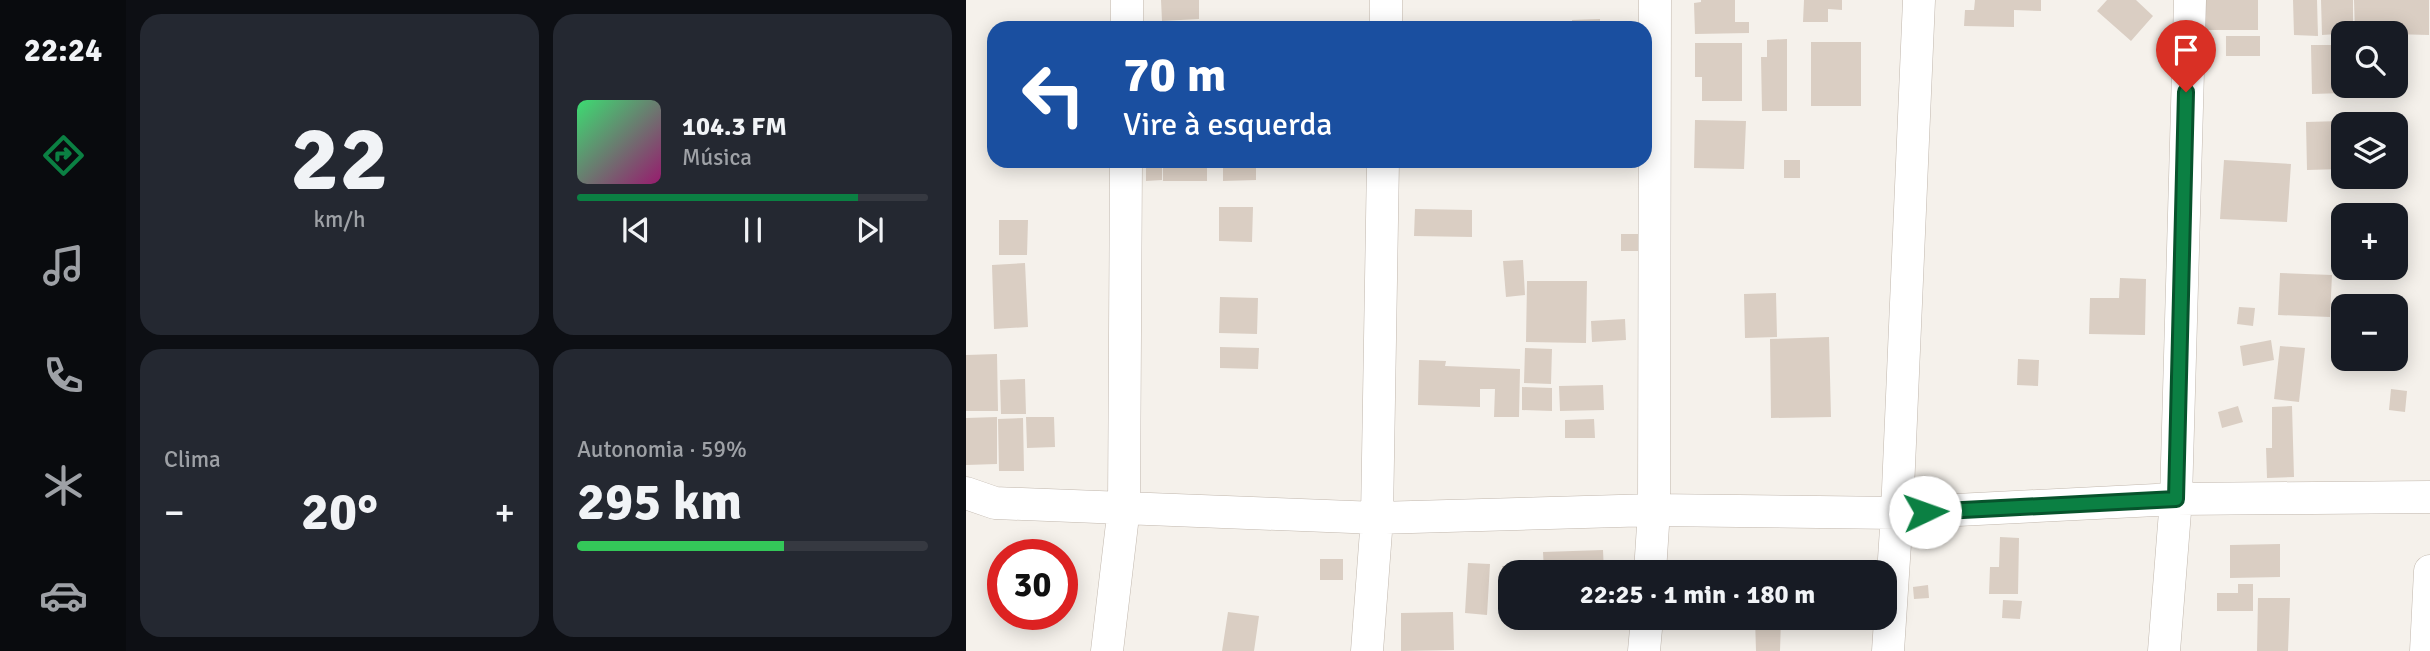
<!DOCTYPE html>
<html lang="pt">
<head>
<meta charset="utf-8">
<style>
	:root { --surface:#171b24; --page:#242831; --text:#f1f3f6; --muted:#9ea1a6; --line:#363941; --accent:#0b8043 }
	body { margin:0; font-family:Signika,sans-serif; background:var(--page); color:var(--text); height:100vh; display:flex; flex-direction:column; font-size:26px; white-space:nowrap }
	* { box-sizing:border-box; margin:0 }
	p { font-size:23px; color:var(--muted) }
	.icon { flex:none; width:38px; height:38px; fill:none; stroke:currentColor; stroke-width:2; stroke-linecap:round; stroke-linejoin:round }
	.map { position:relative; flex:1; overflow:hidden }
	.drawer { display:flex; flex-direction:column; gap:14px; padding:14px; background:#0d0f14; width:840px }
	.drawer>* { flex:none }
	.hud { position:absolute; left:21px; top:21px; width:665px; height:147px; border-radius:21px; box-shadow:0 4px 18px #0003; background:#1a4fa0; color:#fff; overflow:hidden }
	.tools { position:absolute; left:1365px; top:21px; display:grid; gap:14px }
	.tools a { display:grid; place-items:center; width:77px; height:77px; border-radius:14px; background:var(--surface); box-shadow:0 4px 18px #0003; font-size:35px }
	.speed { position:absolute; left:21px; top:539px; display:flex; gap:14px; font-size:35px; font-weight:700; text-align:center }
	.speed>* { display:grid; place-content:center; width:91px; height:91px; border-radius:50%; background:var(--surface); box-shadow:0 4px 18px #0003; line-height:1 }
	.speed .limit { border:10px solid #d22; background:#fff; color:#111 }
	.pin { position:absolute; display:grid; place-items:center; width:60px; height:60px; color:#fff; margin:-72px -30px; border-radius:50% 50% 50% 0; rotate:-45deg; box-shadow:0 0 7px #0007 }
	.pin .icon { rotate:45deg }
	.me { position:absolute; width:77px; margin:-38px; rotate:87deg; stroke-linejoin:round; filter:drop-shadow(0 0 5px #0008) }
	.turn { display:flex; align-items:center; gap:24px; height:147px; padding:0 21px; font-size:32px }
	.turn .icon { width:91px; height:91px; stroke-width:2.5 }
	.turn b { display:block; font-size:49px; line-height:60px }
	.big { font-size:52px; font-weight:700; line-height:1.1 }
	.drawer .widget { flex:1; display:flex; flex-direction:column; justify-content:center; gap:10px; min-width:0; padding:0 24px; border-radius:21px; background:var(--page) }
	.drawer .dial { align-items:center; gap:0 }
	.dial b { font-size:91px; line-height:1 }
	.song { display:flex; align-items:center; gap:21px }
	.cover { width:84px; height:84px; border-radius:10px; background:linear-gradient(135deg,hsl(140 70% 55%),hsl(320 70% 35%)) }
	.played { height:7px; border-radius:4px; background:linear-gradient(90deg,var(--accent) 80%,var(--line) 80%) }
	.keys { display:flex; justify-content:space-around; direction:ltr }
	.heat { display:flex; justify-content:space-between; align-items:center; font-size:38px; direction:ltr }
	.charge { height:10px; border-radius:5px; background:linear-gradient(90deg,#34c759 59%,var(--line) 0) }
	.drawer .tiles { flex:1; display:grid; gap:14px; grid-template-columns:repeat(2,1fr) }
	.trip { position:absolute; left:532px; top:560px; width:399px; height:70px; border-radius:21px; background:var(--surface); box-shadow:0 4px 18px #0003; font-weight:700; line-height:70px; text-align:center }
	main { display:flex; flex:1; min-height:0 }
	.dock { display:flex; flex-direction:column; width:126px; justify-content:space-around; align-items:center; background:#090b0e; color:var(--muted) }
	.dock .icon { width:49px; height:49px }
	.dock .on { color:var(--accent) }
	.dock b { font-size:32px; color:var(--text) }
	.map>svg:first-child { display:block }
	.building { fill:#dacec3 }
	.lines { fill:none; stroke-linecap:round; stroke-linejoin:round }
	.minor-casing { stroke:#c1b7ad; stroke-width:33 }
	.minor { stroke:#fff; stroke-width:32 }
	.route-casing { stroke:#07532c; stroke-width:18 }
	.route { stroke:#0b8043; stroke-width:12 }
</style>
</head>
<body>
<main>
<nav class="dock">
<b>22:24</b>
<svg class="icon on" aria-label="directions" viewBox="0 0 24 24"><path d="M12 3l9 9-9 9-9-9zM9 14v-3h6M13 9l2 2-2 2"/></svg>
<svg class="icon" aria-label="music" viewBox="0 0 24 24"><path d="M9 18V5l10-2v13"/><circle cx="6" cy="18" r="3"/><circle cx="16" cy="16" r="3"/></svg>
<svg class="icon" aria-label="phone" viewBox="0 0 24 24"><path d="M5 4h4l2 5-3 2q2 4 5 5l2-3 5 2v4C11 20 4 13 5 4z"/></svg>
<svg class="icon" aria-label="climate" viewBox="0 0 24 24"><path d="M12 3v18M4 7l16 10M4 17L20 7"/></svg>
<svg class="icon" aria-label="car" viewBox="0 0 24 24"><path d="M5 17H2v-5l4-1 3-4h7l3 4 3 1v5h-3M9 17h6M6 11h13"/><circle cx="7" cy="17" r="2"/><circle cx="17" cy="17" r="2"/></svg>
</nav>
<section class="drawer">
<div class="tiles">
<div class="widget dial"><b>22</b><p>km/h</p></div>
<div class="widget">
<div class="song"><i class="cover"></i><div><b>104.3 FM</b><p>Música</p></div></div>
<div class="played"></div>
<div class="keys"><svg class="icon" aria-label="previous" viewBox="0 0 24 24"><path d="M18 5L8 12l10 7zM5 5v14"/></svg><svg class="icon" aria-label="pause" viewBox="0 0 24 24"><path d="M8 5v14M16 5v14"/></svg><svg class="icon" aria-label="next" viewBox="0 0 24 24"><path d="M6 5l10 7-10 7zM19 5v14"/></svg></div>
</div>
<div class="widget"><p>Clima</p>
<div class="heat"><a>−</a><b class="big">20°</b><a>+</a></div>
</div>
<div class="widget"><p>Autonomia · 59%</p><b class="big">295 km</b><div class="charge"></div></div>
</div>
</section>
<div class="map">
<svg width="1464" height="651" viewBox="0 0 1464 651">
	<rect width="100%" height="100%" fill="#f5f1eb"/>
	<path class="building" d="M195 0H233V19L196 21Z
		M735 0H769V22H783V33L729 34 728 3 735 2Z
		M838 0H876V10L862 9V22H837Z
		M1009 0H1075V11L1048 10V27L998 26 999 10H1008Z
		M1141 0H1170L1187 16 1165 41 1131 11Z
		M1239 0H1292V30H1239Z
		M1327 0H1351L1352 36 1328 35Z
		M1355 0H1387V33L1356 35Z
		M1388 0H1463V35L1389 33Z
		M634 19V28H606V20Z
		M1260 36H1294V56H1260Z
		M821 39V111H796L795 57H801V40Z
		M845 42H895V106H845Z
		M729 43H776V101H736V77H729Z
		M1345 45H1377L1378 93 1346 94Z
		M729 120 780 121 778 169 728 168Z
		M1375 121 1376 169 1341 170 1340 122Z
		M818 160H834V178H818Z
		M1258 160 1325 164 1321 222 1254 219Z
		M180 161H196V180L180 181Z
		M197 161H241V181H197Z
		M257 161H290V180L257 181Z
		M253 207H287L286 242 253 241Z
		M449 209 506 210V237L448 236Z
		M33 220H62L61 255H33Z
		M655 234H674L673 251H655Z
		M557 260 559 295 540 297 537 261Z
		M59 263 62 327 28 329 26 265Z
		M1314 273 1366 275 1364 317 1312 315Z
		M1154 278 1180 279 1179 335 1123 334 1124 298H1153Z
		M561 281H621L620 343 560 342Z
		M810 293 811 337 779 338 778 294Z
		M254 297 292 298 291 334 253 333Z
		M1273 307 1289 308 1287 326 1271 324Z
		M659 319 660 340 626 342 625 321Z
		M863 337 865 417 805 418 804 339Z
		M1305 340 1308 360 1277 366 1274 346Z
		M1314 346 1339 348 1333 402 1308 399Z
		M254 347 293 348 292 369 254 368Z
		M559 348 586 349 585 384 558 383Z
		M31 354 32 411H0V355Z
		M1052 359 1073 360 1072 386 1051 385Z
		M453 360 480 361 479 366 554 369 553 417H528L529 389H514V407L452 405Z
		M59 379 60 414H35L34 380Z
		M637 385 638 410 594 411 593 386Z
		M556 387 586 388V411L556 410Z
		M1425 389 1441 391 1439 412 1423 410Z
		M1272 406 1277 422 1256 428 1252 412Z
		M1326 406 1328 477 1301 478 1300 448H1306V407Z
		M31 417V464L0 465V418Z
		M60 417H88L89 447 61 448Z
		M57 418 58 471H33L32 419Z
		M628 419 629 438H599V420Z
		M1034 537 1053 538 1052 594H1023L1024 567H1033Z
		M1314 544V577L1264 578V545Z
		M637 550 638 572H578L577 552Z
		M354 559H377V580H354Z
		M502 563 524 564 521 615 499 613Z
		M552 565 553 572H544V580H538L536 566Z
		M1272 584H1287V611H1251V593H1272Z
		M962 585 963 598 948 599 947 587Z
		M544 588V613H533L532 589Z
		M1292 598H1324L1322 651H1291Z
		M1037 600 1056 601 1054 619 1036 618Z
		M262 612 293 616 288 651H256Z
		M487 612 488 650 435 651V613Z
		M789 618H815L814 651H790Z"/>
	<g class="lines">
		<g class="minor-casing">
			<path id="minor" d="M161 28V0
				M420 28V0
				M0 493 29 503 411 518 688 510 931 513 1210 499 1464 497
				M684 572 688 510 689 0
				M141 651 158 507 160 161
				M401 651 411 518 417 161
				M678 651 681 618
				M922 651 931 513 953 0
				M1198 651 1210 499 1224 0
				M1460 651 1464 571"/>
		</g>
		<use href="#minor" class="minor"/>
	</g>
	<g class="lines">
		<g class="route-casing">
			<path id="route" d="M959 512 1210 499 1220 92"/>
		</g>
		<use href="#route" class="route"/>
	</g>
</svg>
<div class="tools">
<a><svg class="icon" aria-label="search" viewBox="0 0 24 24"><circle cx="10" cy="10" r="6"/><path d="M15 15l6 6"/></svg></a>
<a><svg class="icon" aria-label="layers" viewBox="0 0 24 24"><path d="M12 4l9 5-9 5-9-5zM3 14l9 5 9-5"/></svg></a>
<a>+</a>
<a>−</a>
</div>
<div class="speed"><div class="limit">30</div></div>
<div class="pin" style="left:1220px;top:92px;background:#d93025"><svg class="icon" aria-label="arrive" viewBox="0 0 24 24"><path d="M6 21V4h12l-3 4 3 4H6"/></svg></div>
<svg class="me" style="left:959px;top:512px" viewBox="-20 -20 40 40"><circle r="19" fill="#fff"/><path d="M0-13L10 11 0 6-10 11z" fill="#0b8043"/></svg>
<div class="trip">22:25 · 1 min · 180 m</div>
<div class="hud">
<div class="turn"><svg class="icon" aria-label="left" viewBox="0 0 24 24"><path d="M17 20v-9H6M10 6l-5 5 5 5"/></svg><div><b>70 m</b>Vire à esquerda</div></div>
</div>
</div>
</main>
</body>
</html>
